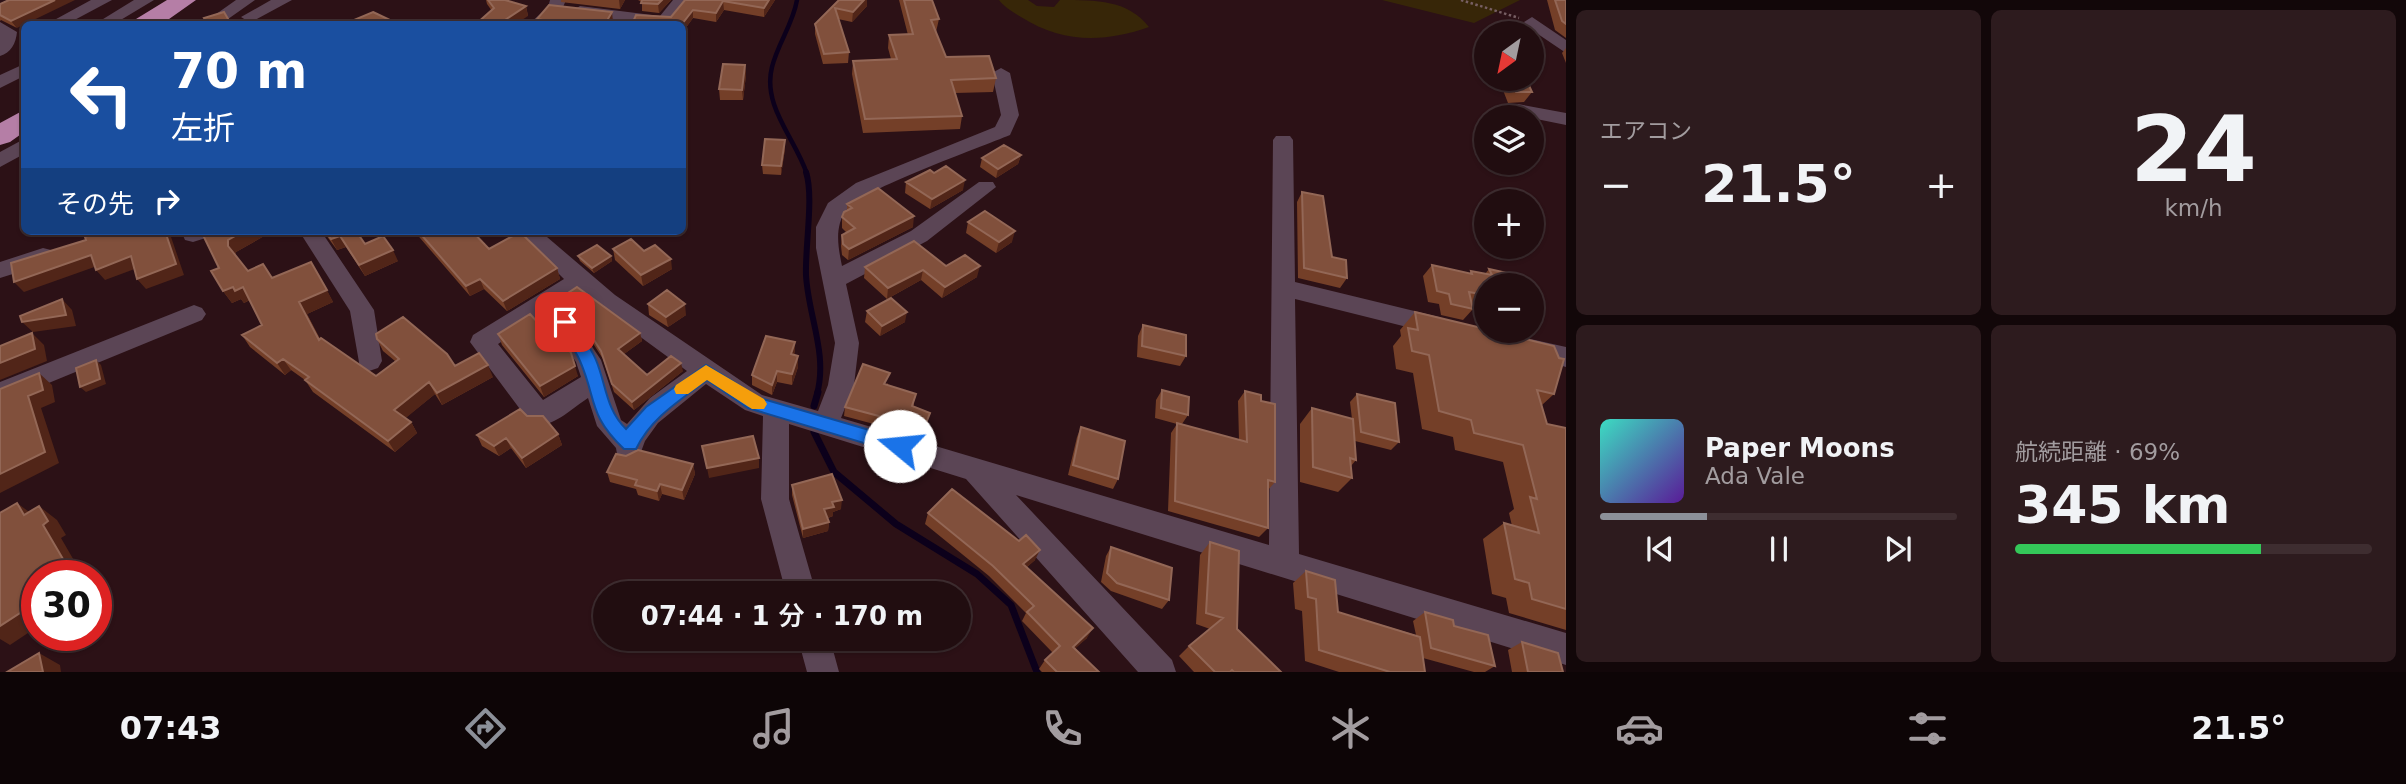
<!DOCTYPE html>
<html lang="ja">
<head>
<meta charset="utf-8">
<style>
	:root { --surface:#210d10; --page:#2d1b1e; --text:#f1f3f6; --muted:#a29c9f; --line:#3e2d30; --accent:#8c9099 }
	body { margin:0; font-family:"DejaVu Sans","Noto Sans JP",sans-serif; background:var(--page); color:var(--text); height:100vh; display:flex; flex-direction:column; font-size:26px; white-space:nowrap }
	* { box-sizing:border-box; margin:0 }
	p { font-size:23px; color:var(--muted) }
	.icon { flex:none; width:38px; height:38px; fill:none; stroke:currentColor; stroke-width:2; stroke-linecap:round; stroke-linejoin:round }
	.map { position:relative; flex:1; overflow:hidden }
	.drawer { display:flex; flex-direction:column; gap:10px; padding:10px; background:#120709; width:840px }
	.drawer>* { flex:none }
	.top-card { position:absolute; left:21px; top:21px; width:665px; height:214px; border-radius:10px; box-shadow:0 2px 5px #0004,0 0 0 2px var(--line); background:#1a4fa0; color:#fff; overflow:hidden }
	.needle { width:46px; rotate:213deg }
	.tools { position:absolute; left:1474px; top:21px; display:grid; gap:14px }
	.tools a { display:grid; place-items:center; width:70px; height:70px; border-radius:50%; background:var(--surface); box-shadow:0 2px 5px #0004,0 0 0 2px var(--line); font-size:35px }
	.speed { position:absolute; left:21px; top:560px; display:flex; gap:14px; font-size:35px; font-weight:700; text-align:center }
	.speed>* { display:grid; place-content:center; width:91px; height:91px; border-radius:50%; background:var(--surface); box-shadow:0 2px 5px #0004,0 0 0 2px var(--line); line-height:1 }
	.speed .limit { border:10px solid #d22; background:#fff; color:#111 }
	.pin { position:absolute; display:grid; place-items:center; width:60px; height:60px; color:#fff; margin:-30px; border-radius:14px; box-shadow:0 4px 10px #0006 }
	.me { position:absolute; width:77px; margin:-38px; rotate:287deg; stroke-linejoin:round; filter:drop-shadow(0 0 5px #0008) }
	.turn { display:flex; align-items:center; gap:24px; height:147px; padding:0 35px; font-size:32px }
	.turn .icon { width:91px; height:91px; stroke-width:2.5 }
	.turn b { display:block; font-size:49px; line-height:60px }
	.then { display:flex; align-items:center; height:66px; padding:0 35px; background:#0003; gap:14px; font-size:26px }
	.big { font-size:52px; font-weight:600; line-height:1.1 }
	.drawer .tile { flex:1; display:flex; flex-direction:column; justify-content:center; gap:10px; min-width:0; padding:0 24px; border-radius:10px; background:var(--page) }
	.drawer .dial { align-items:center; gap:0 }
	.dial b { font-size:91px; line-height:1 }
	.song { display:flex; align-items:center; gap:21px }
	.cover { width:84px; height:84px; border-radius:10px; background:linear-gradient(135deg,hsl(170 70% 55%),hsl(270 70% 35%)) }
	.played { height:7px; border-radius:4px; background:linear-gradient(90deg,var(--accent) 30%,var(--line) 30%) }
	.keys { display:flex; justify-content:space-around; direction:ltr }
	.heat { display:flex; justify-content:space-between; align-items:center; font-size:38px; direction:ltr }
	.charge { height:10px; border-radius:5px; background:linear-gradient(90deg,#34c759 69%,var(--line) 0) }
	.drawer .tiles { flex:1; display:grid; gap:10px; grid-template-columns:repeat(2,1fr) }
	.trip { position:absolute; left:593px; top:581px; width:378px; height:70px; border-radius:35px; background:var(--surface); box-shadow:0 2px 5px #0004,0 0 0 2px var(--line); font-weight:600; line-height:70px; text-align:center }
	.menu { display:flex; height:112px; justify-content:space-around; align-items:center; background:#0d0506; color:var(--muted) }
	.menu .icon { width:49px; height:49px }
	.menu .selected { color:var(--accent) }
	.menu b { font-size:32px; color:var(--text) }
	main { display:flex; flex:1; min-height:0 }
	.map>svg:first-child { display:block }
	.green { fill:#372608 }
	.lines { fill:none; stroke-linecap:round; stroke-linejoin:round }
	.stream-far2 { stroke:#0c001b; stroke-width:4.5 }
	.stream-far1 { stroke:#0c001b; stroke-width:6 }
	.stream { stroke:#0c001b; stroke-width:7 }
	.path { stroke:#775f63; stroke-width:2.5; stroke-dasharray:2.5 2.5; stroke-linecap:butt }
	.minor { fill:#5b4555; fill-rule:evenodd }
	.highway { fill:#b57ea6; fill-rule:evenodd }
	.wall { fill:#743f28 }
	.shaded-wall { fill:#512518 }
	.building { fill:#81503c; stroke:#936756; stroke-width:2 }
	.route { fill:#1a73e8; stroke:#114b97; stroke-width:2 }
	.slow { fill:#f59e0b }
</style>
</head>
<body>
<main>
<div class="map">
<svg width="1566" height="672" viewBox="0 0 1566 672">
	<rect width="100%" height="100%" fill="#2c1116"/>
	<path class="green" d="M999 0H1028L1037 6 1054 7 1060 0C1097 0 1128 0 1149 27 1104 43 1062 43 1021 17 1013 12 1004 7 999 0Z
		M1382 0H1520L1474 23Z"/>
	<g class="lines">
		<path class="stream-far2" d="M797 0C793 24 778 43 772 67 762 106 795 138 807 174"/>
		<path class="stream-far1" d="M806 172C814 197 805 245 806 275 808 315 828 354 817 394"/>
		<path class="stream" d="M814 406 818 392
			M814 432 834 472 896 524 977 574 1011 605 1037 672"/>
		<path class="path" d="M1461 0 1519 18"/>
		<path class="minor" d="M91 0H112L67 24H47Z
			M134 0H154L114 24H95Z
			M236 0H255L221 24H202Z
			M271 0H292L255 20 249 22 241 17Z
			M550 0H566L561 12 546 24H529L548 7Z
			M673 0H690L670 24 580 16 572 11 580 6 660 16Z
			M1532 17 1566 40V53L1526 26 1524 22Z
			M0 22 17 32C16 43 11 53 0 56Z
			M24 64V76L0 88V75Z
			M1001 68 1010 73 1019 115 1010 135C981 147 861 190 847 209 834 226 838 247 842 266L911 231 979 182H993L996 187 927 241 846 284 859 343 854 385 841 418 1269 545 1273 140 1276 136H1290L1293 140 1295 282 1439 317 1448 320 1451 326 1448 332 1439 335 1295 299 1299 554 1566 633V665L1016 495 1172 660 1176 672H1138L966 479 789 424V499L816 593H786L761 499 763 416 745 410 706 384 658 423 645 441 638 460 628 464 618 460 616 448 597 426 588 398C571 409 551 430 531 424L470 342 473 335 564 279 516 231H540L615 295 762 395 818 411 828 385 835 343 816 248V227L828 203 856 183 995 127 1001 115 992 73ZM579 292 687 371 650 398 627 424 621 420 601 360 563 303ZM545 314 576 362 581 377 543 400 498 344Z
			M1518 104 1566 113V125L1511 114 1509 110 1511 106Z
			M24 139V154L0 167V152Z
			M181 231H215L212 236 193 242 185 240Z
			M299 231H321L374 310 382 361 378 368 369 371 360 368 350 311Z
			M43 248 51 250 54 256 51 262 0 278V262Z
			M194 305 202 308 206 314 202 320 0 403V382Z
			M1526 338 1566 347V367L1517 354 1514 347 1517 340Z
			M798 639H830L839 672H807Z"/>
		<path class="highway" d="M167 0H196L162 24H133L136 19Z
			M24 110V132L10 142 0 145V123Z"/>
	</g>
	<path class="wall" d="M486 0H505L526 6 528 16 492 11 487 4Z
		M561 0H625L620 9 561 2Z
		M638 0H671L659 13 642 11V2Z
		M685 0H775L764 17 724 10 716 22 693 18 682 33V24L671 17Z
		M839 0H867V6L852 22 838 19 849 52 848 63 823 64 815 34V24Z
		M899 0H932L939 19 936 32 946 57 996 78 993 92 955 93 962 116 960 129 863 133 852 74 853 61 891 59 888 48 889 35H908Z
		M1547 0H1566V38L1555 30Z
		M0 4 17 28 1 20 0 21Z
		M537 19 613 22 612 24H539Z
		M1566 48V63L1562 53Z
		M745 65 746 75 743 100H720L719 89Z
		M1506 79H1526L1532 92 1524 102 1508 103 1501 85Z
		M785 149 781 175 763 174 762 165Z
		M1021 155 1018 164 996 178 980 167 982 158Z
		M906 182 963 190 930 209 905 193Z
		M1302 192 1332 257 1347 278 1340 288 1298 278 1297 202Z
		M847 204 913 227 848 260 842 255 841 246 842 235 847 233 842 228V217L847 210Z
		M968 222 1012 242 996 253 966 233Z
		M201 231H273L236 252V256L248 271 272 278 311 262 333 302 307 314 320 339 376 376 395 361 383 351 377 339 455 366 493 377 442 405 435 394 405 418 411 422 417 433 395 452 313 392 305 380 291 370 285 375 250 347 242 335 262 325 250 300 244 303 241 299 232 303 223 291 219 268Z
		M323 231H356L365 244 398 261 365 276 346 247 337 250Z
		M414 231H472L489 249 557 268 560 279 507 311 484 289 470 296Z
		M613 249 644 251 672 269 643 286 615 260Z
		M578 256H611L612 261 594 273 580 261Z
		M1432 265 1470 274 1471 271 1485 274 1489 269 1512 274 1486 285V308L1472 305 1473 309 1463 320 1441 315 1439 304 1428 302 1423 276Z
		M946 266 977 277 942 298 921 280 887 299 864 278 865 267Z
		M565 295 640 333 642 341 624 354 647 375 683 371 634 410 614 392 603 359 576 317 574 309 567 303Z
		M648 304 686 315 668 327 649 315Z
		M867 311 905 322 880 336 865 322Z
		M1415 312 1554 394 1542 405 1547 424 1566 428V630L1509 613 1506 598 1492 594 1483 539 1504 523 1512 526 1509 513 1514 509 1503 462 1455 450 1453 437 1422 429 1413 373 1396 369 1393 346 1401 336 1400 330Z
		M540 325 578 376 544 397 502 345 498 334Z
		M1143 325 1186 356 1180 366 1137 357 1138 336Z
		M795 342 794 355 798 367 792 385 777 382 772 395 752 385V375Z
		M888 383 887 385 914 404 913 407 928 422 922 437 844 416 845 407Z
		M1162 390 1188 415 1182 424 1239 440 1238 401 1245 391 1261 401 1275 482 1268 490V528L1259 537 1168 511 1171 433 1177 424 1155 418 1156 400Z
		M1357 394 1399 442 1391 450 1355 441 1356 460 1351 466 1352 478 1338 492 1300 482V424L1312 408 1352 419 1350 402Z
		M527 416 558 434 562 445 526 468 511 448 499 456 482 446 477 435Z
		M1081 427 1118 479 1113 489 1068 475 1077 437Z
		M626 456 693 464 695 474 684 500 662 494 659 501 638 495 636 489 610 482 607 472Z
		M792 485 841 509 833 512V516L828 518 829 522 828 531 803 538 792 495Z
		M928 513 1035 560 1027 567 1087 638 1075 648 1099 672H1042L1039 669 1045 660 1053 653 1022 621 1026 613 989 576 925 524Z
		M1210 542 1237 629 1281 672H1194L1179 656 1189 646 1210 629 1196 624 1200 555Z
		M1111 547 1169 600 1162 609 1111 591 1101 582 1106 556Z
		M1306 571 1338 612 1416 635 1413 621 1425 612 1454 626 1495 666 1485 672H1474L1423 658 1425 672H1339L1305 661 1302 611 1295 609 1293 583Z
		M1522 642 1563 672H1512L1508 650Z"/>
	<path class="shaded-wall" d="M55 0H75L17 28 11 21Z
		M619 0H625L620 9Z
		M662 0H671L659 13 658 4Z
		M769 0H775L764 17V8Z
		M864 0H867V6L852 22 853 12Z
		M723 1 724 10 716 22V13Z
		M526 6 528 16 516 24H499Z
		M693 10V18L682 33V24Z
		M612 12 613 22 612 24H605Z
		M745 65 746 75 743 100 742 90Z
		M785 140V149L781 175V166Z
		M1021 155 1018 164 996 178 998 169Z
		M965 180 963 190 930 209 932 199Z
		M914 216 913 227 848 260 849 249Z
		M165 231H169L184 275 146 289 137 279Z
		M244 231H273L236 252V258L228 246V240Z
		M1015 231 1012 242 996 253 999 242Z
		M340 236 346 247 337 250 331 239Z
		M393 250 398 261 365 276 359 265Z
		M91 255 100 265 24 292 14 282Z
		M131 256 140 267 105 280 96 270Z
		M611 256 612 261 594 273 592 268Z
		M671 259 672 269 643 286 641 275Z
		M980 266 977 277 942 298 945 287Z
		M557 268 560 279 507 311 503 301Z
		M923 270 921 280 887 299 888 288Z
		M480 279 484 289 470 296 466 286Z
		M233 287H243L251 299 244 303 241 299 232 303 223 291Z
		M327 290 333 302 307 314 327 352 299 302Z
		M62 299 72 310 76 326 33 332 22 322Z
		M685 304 686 315 668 327 666 317Z
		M907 312 905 322 880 336 882 326Z
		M32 333 44 345 47 361 0 380V363Z
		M640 333 642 341 620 357 618 349Z
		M795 342V352L791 365V354Z
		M798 356V367L792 385V374Z
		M283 359 291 370 285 375 277 363Z
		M96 360 101 365 106 384 86 392 80 387Z
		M681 363 683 371 634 410 632 402Z
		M488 365 493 377 442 405 437 393Z
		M575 366 578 376 544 397 540 386Z
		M777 371V382L772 395V385Z
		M39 373 52 385 55 402 41 408 59 463 0 493V474L28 396Z
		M429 382 435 394 401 422 394 410Z
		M411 422 417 433 395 452 388 441Z
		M558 434 562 445 526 468 522 458Z
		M506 438 511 448 499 456 494 446Z
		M759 458V468L709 478 707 468Z
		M693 464 695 474 684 500 682 490Z
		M660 484 662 494 659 501 657 491Z
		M842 500 841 509 833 512V516L824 519V509L832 502Z
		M17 503 36 517 24 515Z
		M39 506 57 520 66 535 61 538 83 576H73L43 525Z
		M829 522 828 531 803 538V529Z
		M1040 550 1035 560 1019 574 1023 564Z
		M37 602V627L10 645 0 639V626Z
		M1093 628 1087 638 1067 656 1073 647Z
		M39 653 60 665 61 672H43Z"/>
	<path class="building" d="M9 0H55L11 21 0 15V4Z
		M488 0H505L526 6 499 24H476L494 8Z
		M642 0H662L658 4 641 3Z
		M685 0H769L764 8 723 1 716 13 693 10 682 24H632L636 15 671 17Z
		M839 0H864L853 12 835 8 849 52 824 54 815 24Z
		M904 0H932L939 19 931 20 946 57 989 56 996 78 951 80 962 116 865 119 853 61 897 59 889 35 913 34Z
		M1555 0H1566V24L1562 21Z
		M549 5 612 12 605 24H541L543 20 537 19Z
		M224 12 231 24H201L207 22 204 18Z
		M373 12 392 21 385 24H363L354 20Z
		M723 64 745 65 742 90 719 89Z
		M1511 79H1526L1532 92H1516Z
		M765 139 785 140 781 166 762 165Z
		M1004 145 1021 155 998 169 982 158Z
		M946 166 965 180 932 199 906 182 930 170 934 173Z
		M878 188 914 216 849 249 843 244 842 235 855 228 842 217 844 212 852 208 847 204Z
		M1302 192 1323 196 1332 257 1346 260 1347 278 1304 268Z
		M985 211 1015 231 999 242 968 222Z
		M100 231H165L176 264 137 279 131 256 96 270 91 255 14 282 11 263 86 240 85 237Z
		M201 231H244L228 240V246L248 271 263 264 272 278 311 262 327 290 299 302 319 340 321 338 376 376 399 359 377 339 376 334 403 317 447 354 455 366 479 353 488 365 437 393 429 382 394 410 411 422 388 441 305 380 309 377 283 359 277 363 242 335 262 325 243 287 235 291 233 287 223 291 211 271 219 268Z
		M325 231H356L365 244 383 236 393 250 359 265 340 236 331 239Z
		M418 231H472L489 249 520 232 557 268 503 301 480 279 466 286Z
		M631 239 644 251 655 245 671 259 641 275 613 249Z
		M914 241 946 266 965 255 980 266 945 287 923 270 888 288 865 267Z
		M597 245 611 256 592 268 578 256Z
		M1432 265 1472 274 1471 271 1492 275 1489 269 1512 274 1516 285H1486V295L1469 292 1473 309 1451 304 1449 294 1437 291Z
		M577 287 640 333 618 349 647 375 671 356 681 363 632 402 612 384 601 351 574 309 578 307 565 295Z
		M667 290 685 304 666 317 648 304Z
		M891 298 907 312 882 326 867 311Z
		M62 299 66 315 22 322 20 316Z
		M1415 312 1486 329V331H1492L1554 346 1559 358 1564 359 1554 394 1537 390 1547 424 1566 428V609L1532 599 1529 583 1515 579 1504 523 1539 533 1530 497 1537 499 1523 445 1474 433 1471 420 1439 411 1429 355 1412 351 1408 328 1418 330Z
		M530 314 540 325 549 320 571 353 575 366 540 386 498 334Z
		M1143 325 1186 335V356L1142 346Z
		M32 333 35 349 0 363V346Z
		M766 336 795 342 791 354 798 356 792 374 777 371 772 385 752 375Z
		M96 360 100 379 80 387 76 368Z
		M863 364 890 373 884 384 916 394 912 406 930 413 924 428 845 407Z
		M39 373 43 390 28 396 45 452 0 474V389Z
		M1162 390 1189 397 1188 415 1161 408Z
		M1245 391 1261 395V401L1275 404V482L1268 480V528L1175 501 1177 423 1247 442Z
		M1357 394 1395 403 1399 442 1361 432Z
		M1312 408 1353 419 1356 460 1350 458 1352 478 1313 467Z
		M520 409 527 416H543L558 434 522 458 506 438 494 446 477 435Z
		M1081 427 1125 441 1118 479 1073 465Z
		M753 436 759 458 707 468 702 446Z
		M638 450 693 464 682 490 660 484 657 491 635 485 637 480 607 472 616 454 626 456Z
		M832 474 842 500 832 502 834 507 824 509 829 522 803 529 792 485Z
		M952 489 1019 541 1026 535 1040 550 1023 564 1093 628 1073 647 1099 672H1057L1045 660 1060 646 1027 612 1034 606 993 566 928 513Z
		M17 503 24 515 39 506 48 521 43 525 73 576H37V602L0 626V513Z
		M1210 542 1239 551 1237 629 1281 672H1234L1232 670 1230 672H1215L1189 646 1223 618 1206 613Z
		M1111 547 1172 568 1169 600 1117 583 1107 573Z
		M1306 571 1335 580 1338 612 1420 637 1425 672H1390L1319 650 1316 599 1308 597Z
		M1425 612 1453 620 1454 626 1488 635 1495 666 1431 648Z
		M1522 642 1558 653 1563 672H1528Z
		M39 653 43 672H7Z"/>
	<path class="route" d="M565 316 570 318C578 331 590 345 596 360 606 384 606 410 626 429L646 407 706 365 760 398 900 439 909 446 900 454 748 408 707 380C679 401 651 418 636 449H624C588 415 597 400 580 361 574 347 564 335 557 322Z"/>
	<path class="slow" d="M706 365 764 399 767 404 764 409H752L707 380 688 394H676L674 389 676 385Z"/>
</svg>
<div class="tools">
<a><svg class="needle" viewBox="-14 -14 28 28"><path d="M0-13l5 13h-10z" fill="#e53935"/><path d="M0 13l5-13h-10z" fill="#a29c9f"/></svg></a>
<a><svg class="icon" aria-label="layers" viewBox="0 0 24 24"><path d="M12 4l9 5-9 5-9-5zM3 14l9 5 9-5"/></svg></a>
<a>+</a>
<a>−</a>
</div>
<div class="speed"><div class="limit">30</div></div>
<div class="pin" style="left:565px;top:322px;background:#d93025"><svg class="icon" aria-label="arrive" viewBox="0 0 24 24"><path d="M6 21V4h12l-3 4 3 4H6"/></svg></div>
<svg class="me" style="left:900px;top:446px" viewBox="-20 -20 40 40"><circle r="19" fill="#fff"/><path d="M0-13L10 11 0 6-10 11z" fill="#1a73e8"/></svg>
<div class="trip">07:44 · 1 分 · 170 m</div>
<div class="top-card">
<div class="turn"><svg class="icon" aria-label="left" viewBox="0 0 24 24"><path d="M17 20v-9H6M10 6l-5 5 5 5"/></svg><div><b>70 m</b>左折</div></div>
<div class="then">その先<svg class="icon" aria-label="right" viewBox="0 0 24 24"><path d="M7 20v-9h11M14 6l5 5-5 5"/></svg></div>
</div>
</div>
<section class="drawer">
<div class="tiles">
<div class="tile"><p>エアコン</p>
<div class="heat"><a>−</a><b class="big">21.5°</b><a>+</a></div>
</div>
<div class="tile dial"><b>24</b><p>km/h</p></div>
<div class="tile">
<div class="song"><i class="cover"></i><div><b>Paper Moons</b><p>Ada Vale</p></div></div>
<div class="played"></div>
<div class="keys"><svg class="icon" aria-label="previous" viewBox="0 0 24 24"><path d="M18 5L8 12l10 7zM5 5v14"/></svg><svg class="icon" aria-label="pause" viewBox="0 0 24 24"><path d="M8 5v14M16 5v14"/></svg><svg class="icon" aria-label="next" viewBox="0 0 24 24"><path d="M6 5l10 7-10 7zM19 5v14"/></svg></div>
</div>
<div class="tile"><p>航続距離 · 69%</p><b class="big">345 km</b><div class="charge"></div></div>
</div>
</section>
</main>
<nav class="menu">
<b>07:43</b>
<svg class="icon selected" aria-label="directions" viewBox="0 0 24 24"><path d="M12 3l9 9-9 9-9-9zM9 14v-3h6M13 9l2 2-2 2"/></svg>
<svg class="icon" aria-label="music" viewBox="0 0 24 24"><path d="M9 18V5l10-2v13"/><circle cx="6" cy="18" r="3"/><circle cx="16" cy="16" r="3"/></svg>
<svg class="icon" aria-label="phone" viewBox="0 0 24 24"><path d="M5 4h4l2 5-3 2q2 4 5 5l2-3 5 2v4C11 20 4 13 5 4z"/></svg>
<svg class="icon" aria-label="climate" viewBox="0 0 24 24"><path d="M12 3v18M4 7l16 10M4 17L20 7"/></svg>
<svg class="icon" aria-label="car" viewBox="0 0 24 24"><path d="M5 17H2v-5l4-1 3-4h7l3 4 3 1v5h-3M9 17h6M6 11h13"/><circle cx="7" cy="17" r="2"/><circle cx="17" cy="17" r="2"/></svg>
<svg class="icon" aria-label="filters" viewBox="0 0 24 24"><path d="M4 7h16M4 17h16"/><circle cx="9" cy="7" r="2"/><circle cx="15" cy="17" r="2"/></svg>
<b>21.5°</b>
</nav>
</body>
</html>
